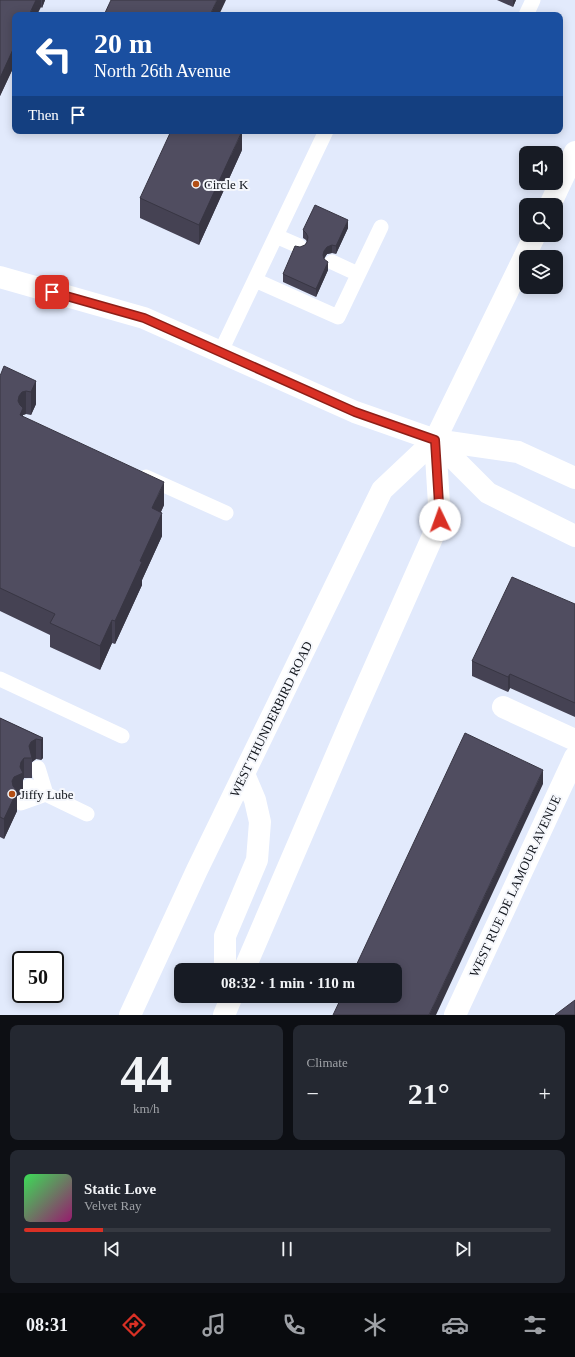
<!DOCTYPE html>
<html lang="en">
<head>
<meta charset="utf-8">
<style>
	:root { --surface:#171b24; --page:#242831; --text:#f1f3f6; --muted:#9ea1a6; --line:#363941; --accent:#d93025 }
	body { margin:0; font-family:Georgia,serif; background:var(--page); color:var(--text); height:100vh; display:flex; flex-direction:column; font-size:15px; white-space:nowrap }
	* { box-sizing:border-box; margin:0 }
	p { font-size:13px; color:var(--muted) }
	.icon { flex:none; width:22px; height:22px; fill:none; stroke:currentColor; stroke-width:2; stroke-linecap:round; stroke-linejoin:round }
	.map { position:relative; height:1015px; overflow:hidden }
	.panel { display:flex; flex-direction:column; gap:10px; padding:10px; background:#0d0f14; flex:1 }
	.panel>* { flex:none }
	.banner { position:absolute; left:12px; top:12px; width:551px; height:122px; border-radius:8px; box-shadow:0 2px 10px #0003; background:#1a4fa0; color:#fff; overflow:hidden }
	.controls { position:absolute; left:519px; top:146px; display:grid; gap:8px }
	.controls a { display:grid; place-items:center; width:44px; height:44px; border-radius:8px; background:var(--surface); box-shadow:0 2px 10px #0003; font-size:20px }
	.speed { position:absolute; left:12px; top:951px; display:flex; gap:8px; font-size:20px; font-weight:700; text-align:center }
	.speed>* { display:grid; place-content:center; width:52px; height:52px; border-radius:50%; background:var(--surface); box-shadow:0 2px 10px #0003; line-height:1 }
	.speed .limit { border:2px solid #111; border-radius:6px; background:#fff; color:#111 }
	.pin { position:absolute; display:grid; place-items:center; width:34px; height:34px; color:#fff; margin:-17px; border-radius:8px; box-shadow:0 2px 6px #0006 }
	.me { position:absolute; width:44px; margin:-22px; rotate:357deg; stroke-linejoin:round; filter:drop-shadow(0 0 3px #0008) }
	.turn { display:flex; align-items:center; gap:14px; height:84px; padding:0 16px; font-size:18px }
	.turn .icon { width:52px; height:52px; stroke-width:2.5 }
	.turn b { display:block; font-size:28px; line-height:34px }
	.then { display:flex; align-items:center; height:38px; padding:0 16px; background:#0003; gap:8px; font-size:15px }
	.big { font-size:30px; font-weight:600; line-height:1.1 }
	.panel .widget { flex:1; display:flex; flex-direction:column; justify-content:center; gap:6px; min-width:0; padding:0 14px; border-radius:8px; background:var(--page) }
	.panel .dial { align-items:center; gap:0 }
	.dial b { font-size:52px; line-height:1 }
	.song { display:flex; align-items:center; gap:12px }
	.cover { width:48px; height:48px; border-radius:6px; background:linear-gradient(135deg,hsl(130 70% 55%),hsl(320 70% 35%)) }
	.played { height:4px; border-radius:2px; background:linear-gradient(90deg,var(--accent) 15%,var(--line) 15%) }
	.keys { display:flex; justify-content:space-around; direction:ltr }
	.heat { display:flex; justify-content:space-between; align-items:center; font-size:22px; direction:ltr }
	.panel .tiles { flex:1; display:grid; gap:10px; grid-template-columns:1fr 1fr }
	.widget:last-child { grid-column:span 2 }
	.trip { position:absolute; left:174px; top:963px; width:228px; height:40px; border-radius:8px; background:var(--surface); box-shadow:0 2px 10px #0003; font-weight:600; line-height:40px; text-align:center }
	.tabs { display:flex; height:64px; justify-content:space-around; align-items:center; background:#090b0e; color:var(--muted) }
	.tabs .icon { width:28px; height:28px }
	.tabs .on { color:var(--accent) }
	.tabs b { font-size:18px; color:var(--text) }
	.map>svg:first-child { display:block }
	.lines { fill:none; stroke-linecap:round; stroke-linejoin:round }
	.service { stroke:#fff; stroke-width:15 }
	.minor { stroke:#fff; stroke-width:22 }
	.tertiary { stroke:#fff; stroke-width:22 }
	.secondary { stroke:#fff; stroke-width:22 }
	.wall { fill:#454253 }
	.shaded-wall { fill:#383643 }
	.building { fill:#504d60; stroke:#383643 }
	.route-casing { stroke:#8d1f18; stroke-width:10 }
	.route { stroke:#d93025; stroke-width:7 }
	.poi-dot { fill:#b24f16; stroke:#f5f7fc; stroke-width:1.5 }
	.labels { text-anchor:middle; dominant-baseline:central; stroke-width:4; stroke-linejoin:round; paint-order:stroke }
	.poi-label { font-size:13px; fill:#10141b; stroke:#f5f7fc; text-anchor:start }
	.street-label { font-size:13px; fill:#10141b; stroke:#f5f7fc }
</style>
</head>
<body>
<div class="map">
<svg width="575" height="1015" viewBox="0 0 575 1015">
	<rect width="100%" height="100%" fill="#e2eafc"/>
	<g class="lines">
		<path class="service" d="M526 15 533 0
			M276 236 299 246
			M332 262 358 274
			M255 280 338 317 381 227
			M221 351 326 131
			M146 477 226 513
			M0 679 122 736
			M38 768 46 794
			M29 786 87 814
			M21 803 46 794"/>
		<path class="minor" d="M503 707 575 740
			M455 1015 575 757"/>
		<path class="tertiary" d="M0 277 144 318 355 412 435 440 518 452 575 478
			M435 440 488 493 575 536"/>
		<path class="secondary" d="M550 205 575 152
			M225 970V936L257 860 260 822 255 800 244 774
			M244 970 354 714 440 520 435 440
			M130 1015 197 870 382 490 435 440 535 235
			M224 1015 232 996"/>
	</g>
	<path class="wall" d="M0 0H45L42 8 41 7 15 15V64L0 96Z
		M497 0H516L513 7Z
		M242 150 199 245 140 218V198Z
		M348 228 336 254 332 253 327 254 324 258 328 270 316 297 283 282V274L307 242 306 240 303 238V230Z
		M0 376 36 381V404L31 415 26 414 23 415V417L164 505 161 512 162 536 142 580V585L115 644 112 643 100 670 50 647V635L0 611Z
		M575 604V717L510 688 508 692 472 676V661Z
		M0 718 43 738V758L41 760 36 759 32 762V778H24L23 780V793L17 796V811L4 839 0 837Z"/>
	<path class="shaded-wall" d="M36 0H41V7L37 15H29Z
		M42 0H45L42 8Z
		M217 0H226L219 15H210Z
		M513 0H516L513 7Z
		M15 45V64L0 96V78Z
		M242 131V150L199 245V225Z
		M348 220V228L336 254V246Z
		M332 245V253L327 254 324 259 323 255 324 251 327 247Z
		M328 262V270L316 297V289Z
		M36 381V404L31 415V392Z
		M26 391V414L23 415V431L19 419 18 401 19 396 22 392Z
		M164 482V505L152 531V508Z
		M162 513V536L142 580V585L115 644V621L140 561Z
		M112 620V643L100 670V646Z
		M510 674V688L508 692V677Z
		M43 738V758L41 760V740Z
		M36 739V759L32 762V758L29 746 31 742Z
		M24 758V778L23 780V793L17 796V811L4 839V819L12 781 21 762Z
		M543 770V784L436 1015H429Z"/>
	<path class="building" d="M0 0H36L29 15H15V45L0 78Z
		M111 0H217L210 15H104Z
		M171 131H242L199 225 140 198Z
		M315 205 348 220 336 246 332 245 327 247 324 251 323 255 324 259 328 262 316 289 283 274 295 246 300 247 305 245 307 242 308 237 306 233 303 230Z
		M4 366 36 381 31 392 26 391 22 392 19 396 18 401 20 405 23 408 20 415 164 482 152 508 162 513 140 561 142 562 115 621 112 620 100 646 50 623 55 614 0 588V376Z
		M512 577 575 604V703L510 674 508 677 472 661Z
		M0 718 43 738 41 740 36 739 31 742 29 746 32 758H24L21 762 20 767 23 773 14 777 12 781 13 786 17 791 4 819 0 817Z
		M465 733 543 770 429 1015H333L342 996H395V970H354Z
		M575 1000V1015H555Z"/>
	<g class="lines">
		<g class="route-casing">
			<path id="route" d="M52 292 144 318 355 412 435 440 440 520"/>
		</g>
		<use href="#route" class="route"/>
	</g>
	<g class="poi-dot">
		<circle cx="196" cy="184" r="4"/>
		<circle cx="12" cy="794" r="4"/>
	</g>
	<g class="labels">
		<g class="poi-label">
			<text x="204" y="184">Circle K</text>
			<text x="20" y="794">Jiffy Lube</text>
		</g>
		<g class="street-label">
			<text transform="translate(271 719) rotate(-64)">WEST THUNDERBIRD ROAD</text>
			<text transform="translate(515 886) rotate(-65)">WEST RUE DE LAMOUR AVENUE</text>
		</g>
	</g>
</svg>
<div class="controls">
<a><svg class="icon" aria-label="sound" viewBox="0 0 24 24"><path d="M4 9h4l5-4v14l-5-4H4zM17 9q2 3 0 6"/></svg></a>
<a><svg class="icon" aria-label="search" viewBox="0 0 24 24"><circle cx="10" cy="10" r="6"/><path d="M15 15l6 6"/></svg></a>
<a><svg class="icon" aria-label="layers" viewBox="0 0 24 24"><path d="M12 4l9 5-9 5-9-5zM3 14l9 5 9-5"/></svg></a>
</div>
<div class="speed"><div class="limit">50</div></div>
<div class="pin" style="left:52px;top:292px;background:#d93025"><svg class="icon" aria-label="arrive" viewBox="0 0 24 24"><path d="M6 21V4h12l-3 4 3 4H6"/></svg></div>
<svg class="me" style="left:440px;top:520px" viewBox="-20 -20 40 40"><circle r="19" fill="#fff"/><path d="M0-13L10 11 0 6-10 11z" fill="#d93025"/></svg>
<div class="trip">08:32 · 1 min · 110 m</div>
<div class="banner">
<div class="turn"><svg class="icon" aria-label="left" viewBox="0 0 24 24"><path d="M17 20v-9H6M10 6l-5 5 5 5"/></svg><div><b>20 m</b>North 26th Avenue</div></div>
<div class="then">Then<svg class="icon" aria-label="arrive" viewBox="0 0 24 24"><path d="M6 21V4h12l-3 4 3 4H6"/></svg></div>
</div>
</div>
<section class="panel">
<div class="tiles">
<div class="widget dial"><b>44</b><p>km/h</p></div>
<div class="widget"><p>Climate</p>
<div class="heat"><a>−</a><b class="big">21°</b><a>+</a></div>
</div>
<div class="widget">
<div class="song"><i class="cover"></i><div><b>Static Love</b><p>Velvet Ray</p></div></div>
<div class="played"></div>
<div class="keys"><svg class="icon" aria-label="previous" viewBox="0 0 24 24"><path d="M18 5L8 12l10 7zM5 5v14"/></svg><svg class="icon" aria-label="pause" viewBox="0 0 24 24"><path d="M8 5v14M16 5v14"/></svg><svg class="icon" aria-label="next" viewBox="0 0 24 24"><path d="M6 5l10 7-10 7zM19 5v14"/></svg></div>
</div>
</div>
</section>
<nav class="tabs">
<b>08:31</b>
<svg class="icon on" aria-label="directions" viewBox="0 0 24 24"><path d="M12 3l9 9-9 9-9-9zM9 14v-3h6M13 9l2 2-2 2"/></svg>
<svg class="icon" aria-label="music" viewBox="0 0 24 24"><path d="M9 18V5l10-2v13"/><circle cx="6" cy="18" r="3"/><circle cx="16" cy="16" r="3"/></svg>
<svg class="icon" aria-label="phone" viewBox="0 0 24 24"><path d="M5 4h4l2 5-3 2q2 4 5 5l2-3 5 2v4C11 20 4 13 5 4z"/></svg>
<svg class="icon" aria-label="climate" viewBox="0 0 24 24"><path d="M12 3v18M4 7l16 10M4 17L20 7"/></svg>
<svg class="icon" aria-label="car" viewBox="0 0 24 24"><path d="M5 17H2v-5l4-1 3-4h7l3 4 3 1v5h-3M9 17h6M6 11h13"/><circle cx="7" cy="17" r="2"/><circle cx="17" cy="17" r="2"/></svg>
<svg class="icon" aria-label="filters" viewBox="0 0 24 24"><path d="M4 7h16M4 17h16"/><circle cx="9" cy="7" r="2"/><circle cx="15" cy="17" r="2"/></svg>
</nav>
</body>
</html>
